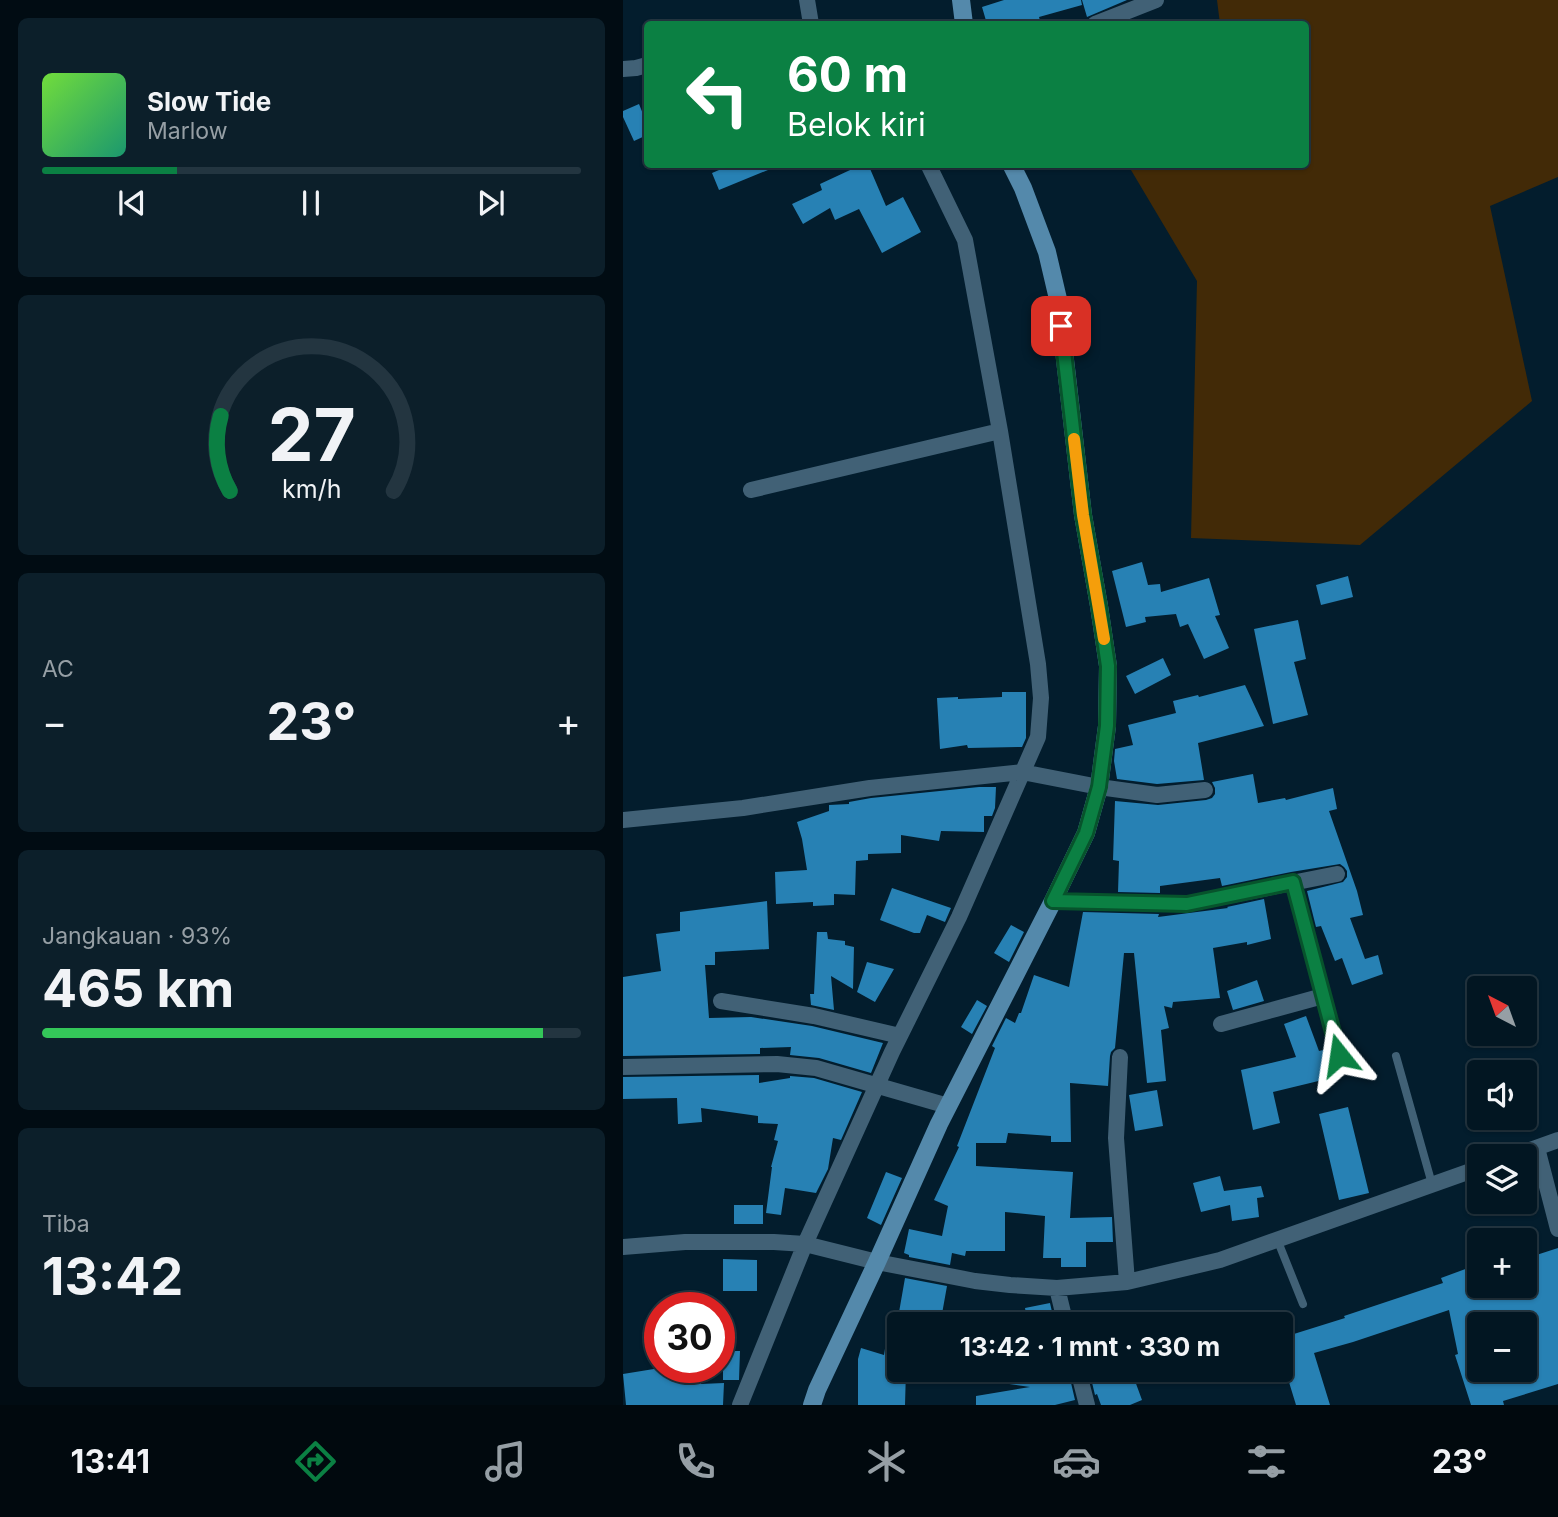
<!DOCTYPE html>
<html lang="id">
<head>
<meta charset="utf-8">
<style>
	:root { --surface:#021622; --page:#0c1f2a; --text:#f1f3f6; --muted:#969fa5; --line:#233540; --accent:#0b8043 }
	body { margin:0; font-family:Inter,sans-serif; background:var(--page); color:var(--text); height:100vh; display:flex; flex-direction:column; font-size:26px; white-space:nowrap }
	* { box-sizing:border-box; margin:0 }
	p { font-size:23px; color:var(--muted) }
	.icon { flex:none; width:38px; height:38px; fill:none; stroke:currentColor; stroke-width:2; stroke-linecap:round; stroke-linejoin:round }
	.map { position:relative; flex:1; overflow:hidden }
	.drawer { display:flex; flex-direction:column; gap:18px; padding:18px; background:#010c13; width:623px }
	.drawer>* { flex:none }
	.banner { position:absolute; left:21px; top:21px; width:665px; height:147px; border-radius:7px; box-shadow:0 2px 5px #0004,0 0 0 2px var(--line); background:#0b8043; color:#fff; overflow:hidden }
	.needle { width:46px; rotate:319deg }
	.controls { position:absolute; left:844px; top:976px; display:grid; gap:14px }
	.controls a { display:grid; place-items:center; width:70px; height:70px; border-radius:7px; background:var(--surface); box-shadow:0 2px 5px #0004,0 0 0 2px var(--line); font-size:35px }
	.speed { position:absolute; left:21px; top:1292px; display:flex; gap:14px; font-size:35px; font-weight:700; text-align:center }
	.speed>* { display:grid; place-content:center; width:91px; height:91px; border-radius:50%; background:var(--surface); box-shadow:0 2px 5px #0004,0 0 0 2px var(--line); line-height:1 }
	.speed .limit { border:10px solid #d22; background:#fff; color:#111 }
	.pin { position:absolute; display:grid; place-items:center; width:60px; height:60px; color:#fff; margin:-30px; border-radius:14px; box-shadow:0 4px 10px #0006 }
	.me { position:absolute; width:77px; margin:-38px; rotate:345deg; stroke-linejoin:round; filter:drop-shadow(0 0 5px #0008) }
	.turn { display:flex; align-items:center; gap:24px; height:147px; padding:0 28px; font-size:32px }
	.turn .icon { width:91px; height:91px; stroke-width:2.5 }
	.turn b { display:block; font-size:49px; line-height:60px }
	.big { font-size:52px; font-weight:700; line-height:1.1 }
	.drawer .tile { flex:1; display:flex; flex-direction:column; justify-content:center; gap:10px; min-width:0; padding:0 24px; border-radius:10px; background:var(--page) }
	.drawer .dial { align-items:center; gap:0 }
	.dial svg { height:182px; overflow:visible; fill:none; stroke:var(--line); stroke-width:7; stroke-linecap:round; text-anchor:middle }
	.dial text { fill:var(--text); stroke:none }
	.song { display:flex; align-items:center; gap:21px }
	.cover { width:84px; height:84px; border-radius:10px; background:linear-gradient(135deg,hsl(100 70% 55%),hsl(160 70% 35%)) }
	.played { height:7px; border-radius:4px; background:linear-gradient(90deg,var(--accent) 25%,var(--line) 25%) }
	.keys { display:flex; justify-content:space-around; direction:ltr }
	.heat { display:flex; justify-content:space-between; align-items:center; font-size:38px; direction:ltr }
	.charge { height:10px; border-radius:5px; background:linear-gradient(90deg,#34c759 93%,var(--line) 0) }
	.trip { position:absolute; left:264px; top:1312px; width:406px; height:70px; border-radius:7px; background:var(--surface); box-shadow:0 2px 5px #0004,0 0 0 2px var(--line); font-weight:700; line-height:70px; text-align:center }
	.tab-bar { display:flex; height:112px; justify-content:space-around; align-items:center; background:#01090e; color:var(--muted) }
	.tab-bar .icon { width:49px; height:49px }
	.tab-bar .on { color:var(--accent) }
	.tab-bar b { font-size:32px; color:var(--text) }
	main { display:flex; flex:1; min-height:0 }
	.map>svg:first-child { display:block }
	.green { fill:#422a07 }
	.building { fill:#2781b4; fill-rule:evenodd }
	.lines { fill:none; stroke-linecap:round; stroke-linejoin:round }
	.lane { stroke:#416176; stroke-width:8 }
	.street { stroke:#416176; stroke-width:16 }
	.secondary { stroke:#5489ab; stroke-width:18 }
	.route-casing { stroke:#07532c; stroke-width:18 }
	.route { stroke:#0b8043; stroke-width:12 }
	.slow { stroke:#f59e0b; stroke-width:12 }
</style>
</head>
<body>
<main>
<section class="drawer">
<div class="tile">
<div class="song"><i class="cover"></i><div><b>Slow Tide</b><p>Marlow</p></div></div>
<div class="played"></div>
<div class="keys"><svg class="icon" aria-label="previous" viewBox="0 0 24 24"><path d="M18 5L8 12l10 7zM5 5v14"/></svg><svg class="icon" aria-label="pause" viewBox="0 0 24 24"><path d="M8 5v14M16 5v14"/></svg><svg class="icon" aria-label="next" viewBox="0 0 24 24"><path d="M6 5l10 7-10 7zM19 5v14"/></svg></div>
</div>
<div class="tile dial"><svg viewBox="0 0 100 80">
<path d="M14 69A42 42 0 1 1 86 69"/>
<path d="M14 69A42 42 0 0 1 10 36" stroke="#0b8043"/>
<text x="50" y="56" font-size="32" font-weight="700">27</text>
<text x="50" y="72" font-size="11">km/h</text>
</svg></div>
<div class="tile"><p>AC</p>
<div class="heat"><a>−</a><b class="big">23°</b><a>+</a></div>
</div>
<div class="tile"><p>Jangkauan · 93%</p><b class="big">465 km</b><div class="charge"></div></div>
<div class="tile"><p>Tiba</p><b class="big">13:42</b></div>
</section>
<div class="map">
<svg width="935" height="1405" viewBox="0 0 935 1405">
	<rect width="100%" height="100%" fill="#031d2d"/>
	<path class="green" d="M594 0H935V177L867 206 909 401 737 545 568 538 574 281 505 165 682 164V24H597Z"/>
	<path class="building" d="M381 0H458L459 5 416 17 418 24H364L359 7Z
		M459 0H504L464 17Z
		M16 104 24 124V135L11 141 0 117V111Z
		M110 164H157V165L96 190 89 173Z
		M240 164H245L263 206 280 197 298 232 259 253 236 209 212 220 207 208 180 224 169 204 199 190 197 184Z
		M519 562 525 585 537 584 538 592 586 578 597 615 592 616 606 648 581 659 565 624 557 627 553 614 522 617 523 622 503 627 489 571Z
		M725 576 730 597 698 605 693 585Z
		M675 620 683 659 671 662 685 715 650 724 631 629Z
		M540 658 548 675 512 694 503 676Z
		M622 685 641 726 575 743 581 780 534 784 494 779 491 761 492 749 510 745 505 725 553 713 550 701 575 695 576 697Z
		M379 692H403V738L399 747 345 748 344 745 317 749 314 698 335 697V699L379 697Z
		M630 774 635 803 662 798 663 800 710 788 714 809 706 811 734 891 740 915 727 918 742 959 755 955 760 974 729 985 719 958 712 961 698 926 693 927 684 891 720 882 724 877V871L721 867 717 864 668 872 599 886 597 878 537 886V893L495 892 496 861 490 860 492 801 535 805 583 800 589 798 592 794V788L589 782Z
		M356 787H373L372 808 369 816H361V832L318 831 316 841 278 835V853L245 854V860L233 861 232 895 211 894V905L190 906V902L153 904 152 872 184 870 179 839 174 822 206 811V805L226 804V802L248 798Z
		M269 888 328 908 322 922 304 915 297 933H291L257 920Z
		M641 899 648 939 624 945V942L590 948 597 998 550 1002 549 1008 541 1006 546 1028 538 1030 543 1081 524 1083 511 953H501L492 1048 488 1052 487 1056 485 1086 447 1083 448 1142H428V1136L385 1133 383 1143H353V1166L450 1172 447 1218 489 1217 490 1242H463V1267H438V1258H420L422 1216 382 1212V1251H343L342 1256 329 1253 327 1265 286 1257V1255L281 1253 286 1229 319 1236 325 1206 311 1200 336 1147 334 1146 372 1048 369 1046 383 1018 392 1023 396 1013H398L411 975 446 987 460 912 536 914 535 917 605 908 604 907Z
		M144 901 146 949 92 952V965H82L86 1018 128 1017 189 1026 260 1043 248 1073 196 1058 167 1055 168 1047 137 1048V1054L0 1056V977L38 971 33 934 57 931V912Z
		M388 925 401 932 386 962 371 953Z
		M194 932H204L205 939 222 941V945L231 947 230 989 208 976 211 1010 188 1005 187 994H191Z
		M244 962 271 969 252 1002 234 992Z
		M634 980 641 1001 610 1010 604 991Z
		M354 1000 364 1006 349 1034 338 1027Z
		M683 1016 696 1051 704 1049 712 1077 650 1092 657 1123 630 1130 618 1070 673 1057 661 1024Z
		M136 1075V1083L167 1078V1076L191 1078 239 1092 218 1140 210 1138 205 1169 193 1193 162 1188 158 1215 143 1213 149 1167H148L155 1141 151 1140 155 1124 135 1123V1116L78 1108 79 1122 55 1124 54 1098 0 1099V1077Z
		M534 1090 540 1126 512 1131 506 1095Z
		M725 1107 746 1193 716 1200 696 1114Z
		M263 1172 279 1178 258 1225 244 1218Z
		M597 1176 601 1191 638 1186 641 1197 634 1198 636 1217 609 1221 607 1205 578 1212 570 1183Z
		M111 1205H140V1224H111Z
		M935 1248V1384L880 1401 881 1405H848L832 1355 835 1354 826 1310 730 1342 691 1353 707 1405H673L658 1356V1338L722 1318 721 1316 820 1283 818 1278 856 1264V1286H901V1259ZM856 1325H901V1370H856Z
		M100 1259 134 1260V1291H100Z
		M282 1278 324 1286 317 1325H276V1370H283L282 1405H235V1359L238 1348 261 1355 267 1317 275 1318Z
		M427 1303 432 1325H405L402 1308Z
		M100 1351H117L116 1380H100Z
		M37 1367H77L78 1384 101 1383 100 1405H3L0 1374 37 1368Z
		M358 1370H445L452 1400 432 1405H353V1396L407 1387 358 1380Z
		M466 1370H508L519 1400 507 1405H478L474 1394 472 1395Z"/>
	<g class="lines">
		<path class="lane" d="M773 1056 809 1184
			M654 1239 680 1304"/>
		<path class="street" d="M184 0 188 24
			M472 24 533 0
			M0 69 13 68 24 65
			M128 490 377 431
			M0 820 120 808 247 788 399 772 476 787 534 795 582 790
			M670 882 716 1055
			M430 901 564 904 714 874
			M98 1001 191 1016 277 1036
			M598 1024 700 996
			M497 1057 493 1138 504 1282
			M0 1067 154 1064 193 1068 325 1106
			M914 1148 935 1229
			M888 1157 935 1140
			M0 1247 62 1242H151L182 1244 254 1262 352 1281 387 1285 434 1288 504 1282 597 1260 856 1168
			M434 1288 443 1325
			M455 1370 464 1405
			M117 1405 182 1244 269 1052 336 917 415 737 418 698 415 664 377 431 342 240 305 164"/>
		<path class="secondary" d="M338 0 341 24
			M189 1405 194 1390 254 1262 316 1124 430 901 463 833 476 787 484 726 485 666 476 606 460 515 435 299 424 252 400 188 388 164"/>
	</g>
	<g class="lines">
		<g class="route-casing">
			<path id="route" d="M438 326 460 515 476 606 485 666 484 726 476 787 463 833 430 901 564 904 670 882 716 1055"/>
		</g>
		<use href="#route" class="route"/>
		<path class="slow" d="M451 439 460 515 481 639"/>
	</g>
</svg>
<div class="controls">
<a><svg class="needle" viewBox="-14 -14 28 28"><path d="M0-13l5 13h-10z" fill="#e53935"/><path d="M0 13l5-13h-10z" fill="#969fa5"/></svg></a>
<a><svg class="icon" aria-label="sound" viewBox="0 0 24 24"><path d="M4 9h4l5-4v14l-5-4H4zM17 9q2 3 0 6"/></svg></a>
<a><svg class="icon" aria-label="layers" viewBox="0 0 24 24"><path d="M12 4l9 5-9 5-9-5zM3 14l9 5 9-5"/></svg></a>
<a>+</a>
<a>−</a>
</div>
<div class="speed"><div class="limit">30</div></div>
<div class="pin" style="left:438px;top:326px;background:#d93025"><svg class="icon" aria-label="arrive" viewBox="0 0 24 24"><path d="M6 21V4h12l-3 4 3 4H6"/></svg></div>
<svg class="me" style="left:716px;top:1055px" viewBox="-20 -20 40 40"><path d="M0-17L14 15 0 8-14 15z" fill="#0b8043" stroke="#fff" stroke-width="4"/></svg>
<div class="trip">13:42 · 1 mnt · 330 m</div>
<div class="banner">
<div class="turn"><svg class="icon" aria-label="left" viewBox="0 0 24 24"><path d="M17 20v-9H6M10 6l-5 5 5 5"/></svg><div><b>60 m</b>Belok kiri</div></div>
</div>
</div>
</main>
<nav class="tab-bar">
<b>13:41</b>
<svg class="icon on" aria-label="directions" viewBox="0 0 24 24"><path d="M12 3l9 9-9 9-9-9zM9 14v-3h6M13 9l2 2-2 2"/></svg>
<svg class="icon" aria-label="music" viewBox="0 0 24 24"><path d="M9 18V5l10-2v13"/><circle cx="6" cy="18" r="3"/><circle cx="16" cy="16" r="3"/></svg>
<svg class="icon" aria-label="phone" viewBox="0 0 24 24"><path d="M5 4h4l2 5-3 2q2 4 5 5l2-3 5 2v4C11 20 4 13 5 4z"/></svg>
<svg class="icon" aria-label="climate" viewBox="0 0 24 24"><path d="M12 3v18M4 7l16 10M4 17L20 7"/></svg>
<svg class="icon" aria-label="car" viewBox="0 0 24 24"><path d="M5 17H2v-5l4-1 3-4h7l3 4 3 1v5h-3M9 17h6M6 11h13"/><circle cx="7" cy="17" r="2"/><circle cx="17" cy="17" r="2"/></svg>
<svg class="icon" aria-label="filters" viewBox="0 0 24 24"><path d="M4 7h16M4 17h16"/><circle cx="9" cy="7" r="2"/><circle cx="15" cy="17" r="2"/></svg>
<b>23°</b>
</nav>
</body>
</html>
